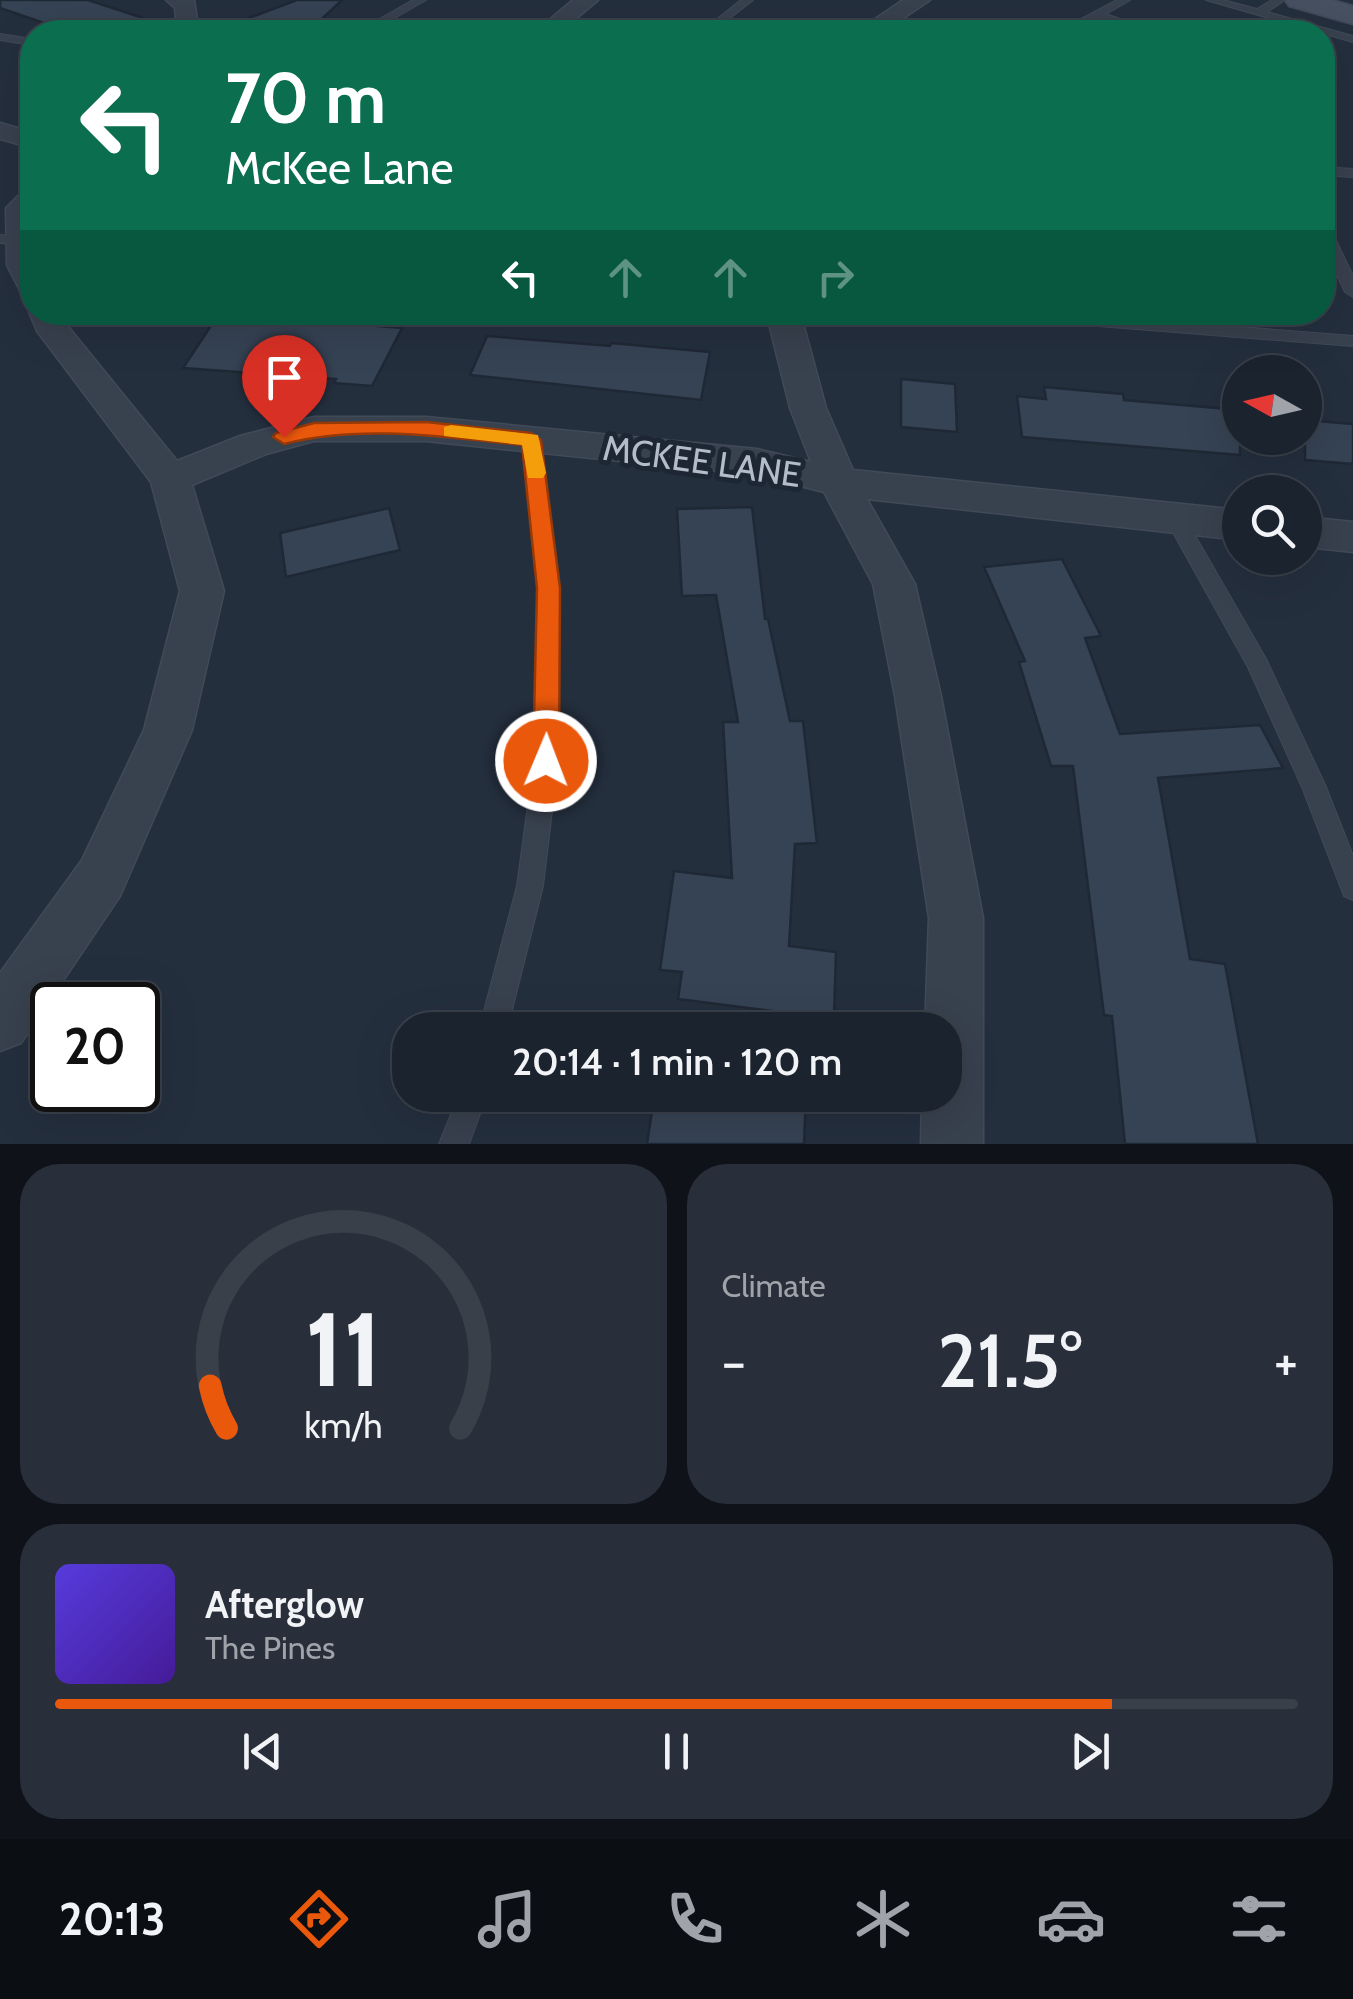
<!DOCTYPE html>
<html lang="en">
<head>
<meta charset="utf-8">
<style>
	:root { --surface:#1b232e; --page:#282f3a; --text:#f1f3f6; --muted:#a0a4aa; --line:#39404a; --accent:#ea580c }
	body { margin:0; font-family:Cabin,sans-serif; background:var(--page); color:var(--text); height:100vh; display:flex; flex-direction:column; font-size:38px; white-space:nowrap }
	* { box-sizing:border-box; margin:0 }
	p { font-size:32px; color:var(--muted) }
	.icon { flex:none; width:55px; height:55px; fill:none; stroke:currentColor; stroke-width:2; stroke-linecap:round; stroke-linejoin:round }
	.map { position:relative; height:1144px; overflow:hidden }
	.drawer { display:flex; flex-direction:column; gap:20px; padding:20px; background:#0f1319; flex:1 }
	.drawer>* { flex:none }
	.hud { position:absolute; left:20px; top:20px; width:1315px; height:305px; border-radius:40px; box-shadow:0 10px 40px #0002,0 0 0 2px var(--line); background:#0b6e4f; color:#fff; overflow:hidden }
	.needle { width:65px; rotate:278deg }
	.controls { position:absolute; left:1222px; top:355px; display:grid; gap:20px }
	.controls a { display:grid; place-items:center; width:100px; height:100px; border-radius:50%; background:var(--surface); box-shadow:0 10px 40px #0002,0 0 0 2px var(--line); font-size:50px }
	.speed { position:absolute; left:30px; top:982px; display:flex; gap:20px; font-size:50px; font-weight:700; text-align:center }
	.speed>* { display:grid; place-content:center; width:130px; height:130px; border-radius:50%; background:var(--surface); box-shadow:0 10px 40px #0002,0 0 0 2px var(--line); line-height:1 }
	.speed .limit { border:5px solid #111; border-radius:15px; background:#fff; color:#111 }
	.pin { position:absolute; display:grid; place-items:center; width:85px; height:85px; color:#fff; margin:-102px -42px; border-radius:50% 50% 50% 0; rotate:-45deg; box-shadow:0 0 10px #0007 }
	.pin .icon { rotate:45deg }
	.me { position:absolute; width:110px; margin:-55px; rotate:1deg; stroke-linejoin:round; filter:drop-shadow(0 0 8px #0008) }
	.turn { display:flex; align-items:center; gap:35px; height:210px; padding:0 40px; font-size:45px }
	.turn .icon { width:130px; height:130px; stroke-width:2.5 }
	.turn b { display:block; font-size:70px; line-height:85px }
	.lanes { display:flex; align-items:center; height:95px; padding:0 40px; background:#0003; justify-content:center; gap:50px; direction:ltr }
	.lanes .off { opacity:.35 }
	.big { font-size:75px; font-weight:600; line-height:1.1 }
	.drawer .card { flex:1; display:flex; flex-direction:column; justify-content:center; gap:15px; min-width:0; padding:0 35px; border-radius:40px; background:var(--page) }
	.drawer .dial { align-items:center; gap:0 }
	.dial svg { height:260px; overflow:visible; fill:none; stroke:var(--line); stroke-width:7; stroke-linecap:round; text-anchor:middle }
	.dial text { fill:var(--text); stroke:none }
	.song { display:flex; align-items:center; gap:30px }
	.cover { width:120px; height:120px; border-radius:15px; background:linear-gradient(135deg,hsl(250 70% 55%),hsl(260 70% 35%)) }
	.played { height:10px; border-radius:5px; background:linear-gradient(90deg,var(--accent) 85%,var(--line) 85%) }
	.keys { display:flex; justify-content:space-around; direction:ltr }
	.heat { display:flex; justify-content:space-between; align-items:center; font-size:55px; direction:ltr }
	.drawer .tiles { flex:1; display:grid; gap:20px; grid-template-columns:1fr 1fr }
	.card:last-child { grid-column:span 2 }
	.trip { position:absolute; left:392px; top:1012px; width:570px; height:100px; border-radius:40px; background:var(--surface); box-shadow:0 10px 40px #0002,0 0 0 2px var(--line); font-weight:600; line-height:100px; text-align:center }
	.dock { display:flex; height:160px; justify-content:space-around; align-items:center; background:#0b0e12; color:var(--muted) }
	.dock .icon { width:70px; height:70px }
	.dock .active { color:var(--accent) }
	.dock b { font-size:45px; color:var(--text) }
	.map>svg:first-child { display:block }
	.building { fill:#364354; stroke:#1f2835; stroke-width:2.5 }
	.lines { fill:none; stroke-linecap:round; stroke-linejoin:round }
	.lane-casing { stroke:#414a57; stroke-width:2 }
	.street-casing { stroke:#414a57; stroke-width:3 }
	.secondary-casing { stroke:#414a57; stroke-width:3 }
	.lane { fill:#38414e; fill-rule:evenodd }
	.street { fill:#38414e; fill-rule:evenodd }
	.secondary { fill:#465061; fill-rule:evenodd }
	.route { fill:#ea580c; stroke:#983908; stroke-width:2.5 }
	.slow { fill:#f59e0b }
	.labels { text-anchor:middle; dominant-baseline:central; stroke-width:10; stroke-linejoin:round; paint-order:stroke }
	.street-label { font-size:35px; fill:#b4bcc9; stroke:#1d2633 }
</style>
</head>
<body>
<div class="map">
<svg width="1353" height="1144" viewBox="0 0 1353 1144">
	<rect width="100%" height="100%" fill="#242f3e"/>
	<path class="building" d="M0 0H88L168 26 167 32H70L0 8Z
		M297 0H342L308 32H220V29Z
		M220 312H348L342 323 402 328 372 386 334 383 336 379 183 368Z
		M487 336 610 346 611 343 710 352 701 400 470 375Z
		M901 379 955 384 957 432 901 427Z
		M1044 387 1123 394 1124 400 1240 410V455L1022 437 1017 396 1046 399Z
		M1305 420 1353 424V464L1305 460Z
		M752 507 765 619H768L790 721H803L817 843 795 844 789 946 836 952 834 1019 678 999 682 972 660 970 674 871 732 878 723 722H738L716 595 682 596 677 509Z
		M389 508 400 550 286 577 280 533Z
		M1062 559 1101 636 1085 638 1120 734 1260 725 1283 768 1158 778 1190 959 1225 964 1258 1144H1125L1112 1016 1104 1015 1073 766H1051L1019 662 1025 661 984 567Z
		M729 1095H806L804 1144H647L654 1098 728 1109Z"/>
	<g class="lines">
		<g class="lane-casing">
			<path id="lane" d="M413 0H426L370 32H357Z
				M741 0H753L712 32H701Z
				M1117 0H1130L1106 14 1156 32H1142L1098 18 1070 32H1057Z
				M1206 0H1223L1257 9 1272 0H1285L1267 12 1353 36V42Z
				M0 34 32 39V45L0 40Z
				M1322 167 1353 169V177L1322 175Z
				M1322 222 1329 226 1353 276V297L1345 292 1322 243Z
				M0 235 32 237V245L0 243Z
				M976 312H1051L1353 336V346L984 317Z
				M531 434 540 440 558 588V761L543 886 507 1030H479L517 886 534 761 538 588 522 440Z
				M1175 511 1182 513 1266 659 1326 787 1353 856V900L1344 896 1302 787 1248 667 1165 518Z
				M459 1095H487L469 1144H439Z"/>
		</g>
		<g class="street-casing">
			<path id="street" d="M166 0H194L199 32H177L175 8Z
				M573 0H598L560 32H535Z
				M903 0H930L883 32H856Z
				M0 123 32 132V148L0 139Z
				M32 189V295L21 292 7 265 6 208 22 192Z
				M32 307V312H63L70 329 177 461 240 436 314 417H426L757 449 811 462 790 408 766 312H800L826 408 853 470 1240 510V540L867 499 915 584 941 696 983 918V1144H921L922 1095H945V1030H925L929 918 895 696 873 584 824 492 757 475 426 441H314L266 454 192 485 224 591 192 730 120 896 21 1043 0 1051V973L82 860 144 730 180 591 151 482 37 331 29 312Z
				M1305 517 1353 522V552L1305 547Z"/>
		</g>
		<g class="secondary-casing">
			<path id="secondary" d="M1285 0H1332L1353 6V24L1289 6Z"/>
		</g>
		<use href="#lane" class="lane"/>
		<use href="#street" class="street"/>
		<use href="#secondary" class="secondary"/>
	</g>
	<path class="route" d="M426 422 531 433 541 440 560 588 559 761 555 769 546 772 537 769 533 761 537 588 522 445C445 437 359 424 284 444L273 437 276 433 314 423Z"/>
	<path class="slow" d="M451 425 538 435 546 473 543 478H528L522 445 444 436V427Z"/>
	<g class="labels">
		<g class="street-label">
			<text transform="translate(702 461) rotate(8)">MCKEE LANE</text>
		</g>
	</g>
</svg>
<div class="controls">
<a><svg class="needle" viewBox="-14 -14 28 28"><path d="M0-13l5 13h-10z" fill="#e53935"/><path d="M0 13l5-13h-10z" fill="#a0a4aa"/></svg></a>
<a><svg class="icon" aria-label="search" viewBox="0 0 24 24"><circle cx="10" cy="10" r="6"/><path d="M15 15l6 6"/></svg></a>
</div>
<div class="speed"><div class="limit">20</div></div>
<div class="pin" style="left:284px;top:437px;background:#d93025"><svg class="icon" aria-label="arrive" viewBox="0 0 24 24"><path d="M6 21V4h12l-3 4 3 4H6"/></svg></div>
<svg class="me" style="left:546px;top:761px" viewBox="-20 -20 40 40"><circle r="17" fill="#ea580c" stroke="#fff" stroke-width="3"/><path d="M0-11L8 9 0 5-8 9z" fill="#fff"/></svg>
<div class="trip">20:14 · 1 min · 120 m</div>
<div class="hud">
<div class="turn"><svg class="icon" aria-label="left" viewBox="0 0 24 24"><path d="M17 20v-9H6M10 6l-5 5 5 5"/></svg><div><b>70 m</b>McKee Lane</div></div>
<div class="lanes"><svg class="icon" aria-label="left" viewBox="0 0 24 24"><path d="M17 20v-9H6M10 6l-5 5 5 5"/></svg><svg class="icon off" aria-label="ahead" viewBox="0 0 24 24"><path d="M12 20V5M6 11l6-6 6 6"/></svg><svg class="icon off" aria-label="ahead" viewBox="0 0 24 24"><path d="M12 20V5M6 11l6-6 6 6"/></svg><svg class="icon off" aria-label="right" viewBox="0 0 24 24"><path d="M7 20v-9h11M14 6l5 5-5 5"/></svg></div>
</div>
</div>
<section class="drawer">
<div class="tiles">
<div class="card dial"><svg viewBox="0 0 100 80">
<path d="M14 69A42 42 0 1 1 86 69"/>
<path d="M14 69A42 42 0 0 1 9 56" stroke="#ea580c"/>
<text x="50" y="56" font-size="32" font-weight="700">11</text>
<text x="50" y="72" font-size="11">km/h</text>
</svg></div>
<div class="card"><p>Climate</p>
<div class="heat"><a>−</a><b class="big">21.5°</b><a>+</a></div>
</div>
<div class="card">
<div class="song"><i class="cover"></i><div><b>Afterglow</b><p>The Pines</p></div></div>
<div class="played"></div>
<div class="keys"><svg class="icon" aria-label="previous" viewBox="0 0 24 24"><path d="M18 5L8 12l10 7zM5 5v14"/></svg><svg class="icon" aria-label="pause" viewBox="0 0 24 24"><path d="M8 5v14M16 5v14"/></svg><svg class="icon" aria-label="next" viewBox="0 0 24 24"><path d="M6 5l10 7-10 7zM19 5v14"/></svg></div>
</div>
</div>
</section>
<nav class="dock">
<b>20:13</b>
<svg class="icon active" aria-label="directions" viewBox="0 0 24 24"><path d="M12 3l9 9-9 9-9-9zM9 14v-3h6M13 9l2 2-2 2"/></svg>
<svg class="icon" aria-label="music" viewBox="0 0 24 24"><path d="M9 18V5l10-2v13"/><circle cx="6" cy="18" r="3"/><circle cx="16" cy="16" r="3"/></svg>
<svg class="icon" aria-label="phone" viewBox="0 0 24 24"><path d="M5 4h4l2 5-3 2q2 4 5 5l2-3 5 2v4C11 20 4 13 5 4z"/></svg>
<svg class="icon" aria-label="climate" viewBox="0 0 24 24"><path d="M12 3v18M4 7l16 10M4 17L20 7"/></svg>
<svg class="icon" aria-label="car" viewBox="0 0 24 24"><path d="M5 17H2v-5l4-1 3-4h7l3 4 3 1v5h-3M9 17h6M6 11h13"/><circle cx="7" cy="17" r="2"/><circle cx="17" cy="17" r="2"/></svg>
<svg class="icon" aria-label="filters" viewBox="0 0 24 24"><path d="M4 7h16M4 17h16"/><circle cx="9" cy="7" r="2"/><circle cx="15" cy="17" r="2"/></svg>
</nav>
</body>
</html>
